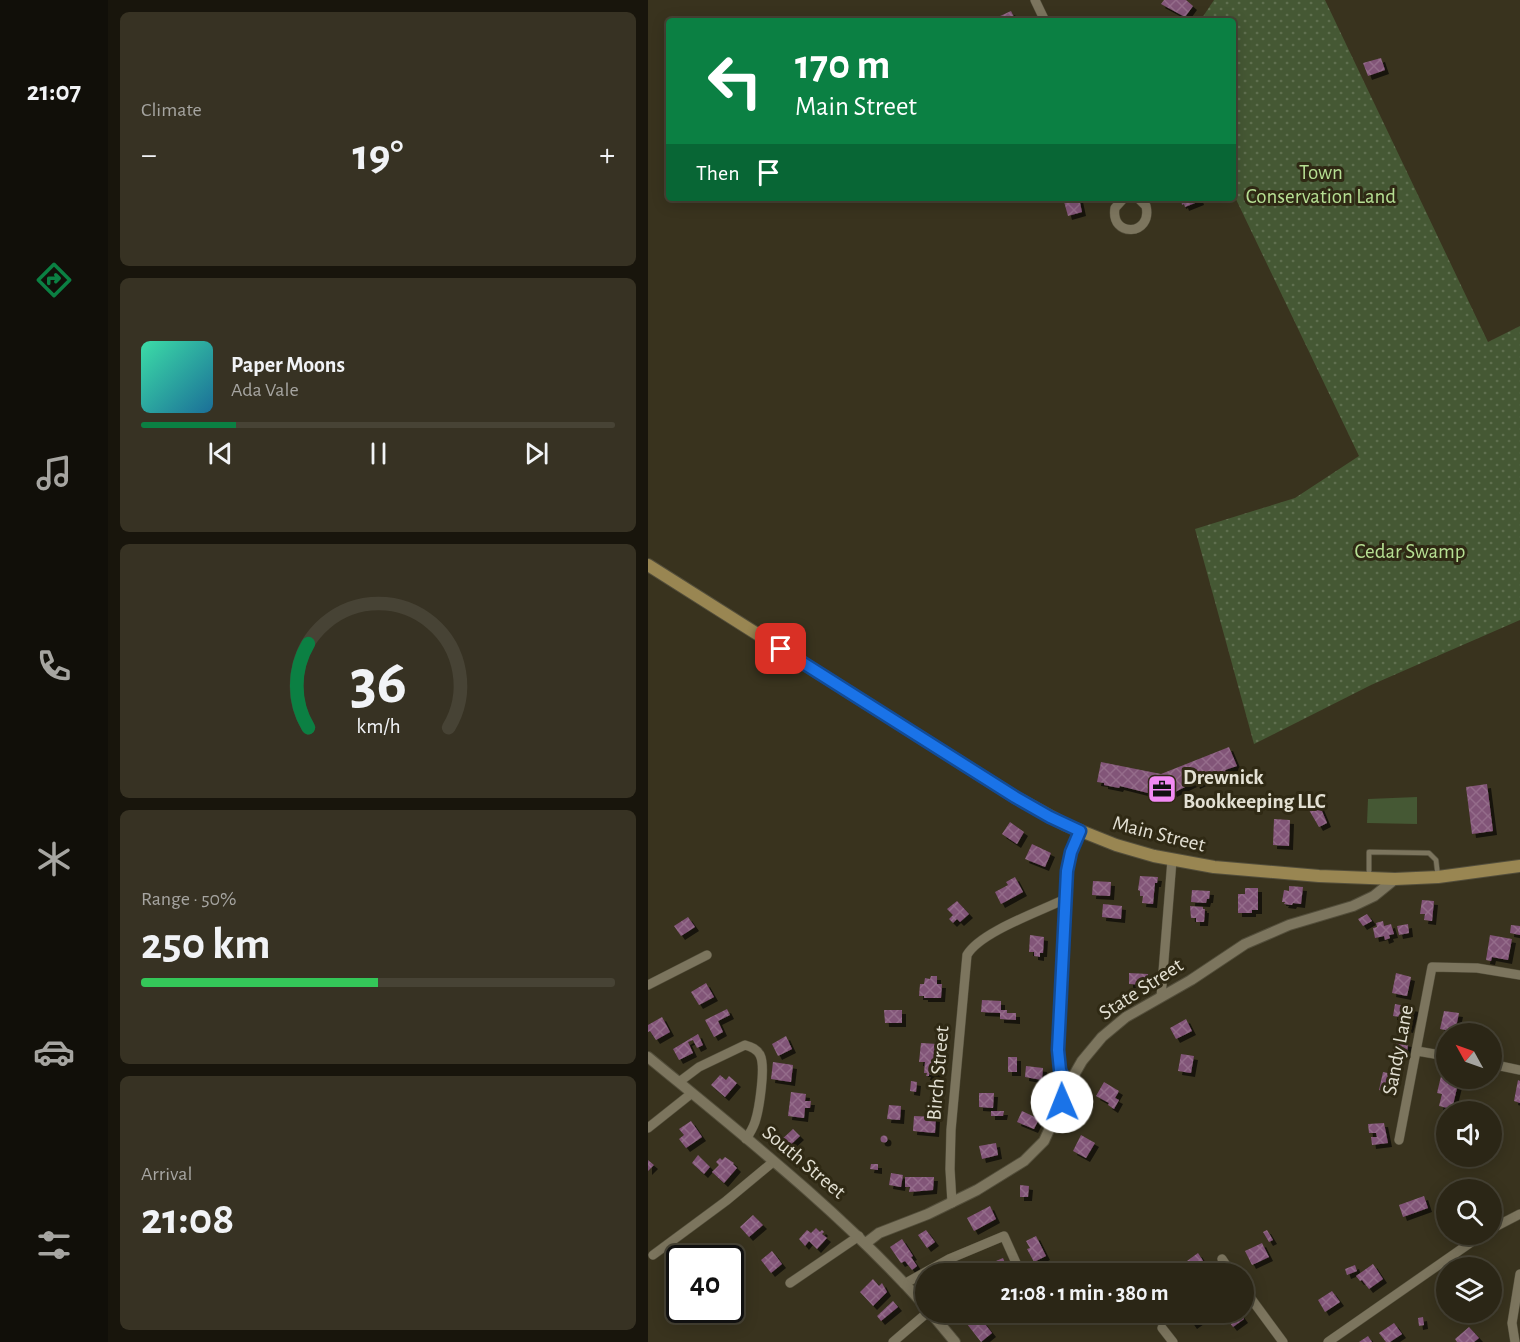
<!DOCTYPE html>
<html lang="en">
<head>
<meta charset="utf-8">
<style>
	:root { --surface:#2b2616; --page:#373223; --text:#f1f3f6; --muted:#a6a5a1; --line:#474335; --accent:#0b8043 }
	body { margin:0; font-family:"Alegreya Sans",sans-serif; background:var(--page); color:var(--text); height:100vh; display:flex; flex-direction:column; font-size:22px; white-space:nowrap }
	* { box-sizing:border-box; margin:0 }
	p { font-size:20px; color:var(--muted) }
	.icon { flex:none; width:33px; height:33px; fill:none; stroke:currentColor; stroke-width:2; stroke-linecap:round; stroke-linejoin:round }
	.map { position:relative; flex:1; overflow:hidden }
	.side { display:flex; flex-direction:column; gap:12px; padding:12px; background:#18150c; width:540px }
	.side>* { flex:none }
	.top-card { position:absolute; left:18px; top:18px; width:570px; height:183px; border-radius:6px; box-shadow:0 3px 15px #0003,0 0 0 2px var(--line); background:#0b8043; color:#fff; overflow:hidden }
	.needle { width:39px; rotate:310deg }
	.fabs { position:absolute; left:788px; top:1023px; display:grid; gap:12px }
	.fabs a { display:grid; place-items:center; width:66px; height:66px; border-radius:50%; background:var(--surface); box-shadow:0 3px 15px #0003,0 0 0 2px var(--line); font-size:30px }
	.speed { position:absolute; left:18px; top:1245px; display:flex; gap:12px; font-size:30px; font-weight:700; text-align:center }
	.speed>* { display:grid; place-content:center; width:78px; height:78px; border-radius:50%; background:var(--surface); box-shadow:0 3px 15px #0003,0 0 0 2px var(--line); line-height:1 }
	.speed .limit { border:3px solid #111; border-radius:9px; background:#fff; color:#111 }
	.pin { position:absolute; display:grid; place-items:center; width:51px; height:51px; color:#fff; margin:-26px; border-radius:12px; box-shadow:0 3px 9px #0006 }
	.me { position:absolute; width:66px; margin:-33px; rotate:359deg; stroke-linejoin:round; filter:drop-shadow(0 0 4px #0008) }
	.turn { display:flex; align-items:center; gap:21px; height:126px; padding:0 30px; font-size:27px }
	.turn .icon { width:78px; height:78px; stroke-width:2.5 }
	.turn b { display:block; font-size:42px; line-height:51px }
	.then { display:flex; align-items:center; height:57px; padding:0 30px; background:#0003; gap:12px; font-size:22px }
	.big { font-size:45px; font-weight:700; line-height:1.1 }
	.side .widget { flex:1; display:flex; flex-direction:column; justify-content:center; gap:9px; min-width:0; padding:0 21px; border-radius:9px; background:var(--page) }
	.side .dial { align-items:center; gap:0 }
	.dial svg { height:156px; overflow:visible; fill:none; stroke:var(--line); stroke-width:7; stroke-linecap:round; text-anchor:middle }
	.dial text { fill:var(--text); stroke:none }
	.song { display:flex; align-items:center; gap:18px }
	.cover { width:72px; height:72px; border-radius:9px; background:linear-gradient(135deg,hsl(160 70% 55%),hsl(200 70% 35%)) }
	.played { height:6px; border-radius:3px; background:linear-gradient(90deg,var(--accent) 20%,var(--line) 20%) }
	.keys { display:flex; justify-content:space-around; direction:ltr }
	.heat { display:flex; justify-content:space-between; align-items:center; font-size:33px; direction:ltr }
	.charge { height:9px; border-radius:4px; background:linear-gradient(90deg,#34c759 50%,var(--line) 0) }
	.trip { position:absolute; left:267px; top:1263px; width:339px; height:60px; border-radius:30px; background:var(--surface); box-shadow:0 3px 15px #0003,0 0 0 2px var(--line); font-weight:700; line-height:60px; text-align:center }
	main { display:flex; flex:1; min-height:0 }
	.menu { display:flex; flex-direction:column; width:108px; justify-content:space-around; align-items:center; background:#110f09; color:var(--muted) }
	.menu .icon { width:42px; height:42px }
	.menu .on { color:var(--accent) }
	.menu b { font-size:27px; color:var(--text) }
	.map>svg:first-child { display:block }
	.grass { fill:#455834 }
	.park { fill:url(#park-dots) }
	.building { fill:url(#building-cross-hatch); filter:url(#shadow) }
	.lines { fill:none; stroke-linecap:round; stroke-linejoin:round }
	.service-casing { stroke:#534e3b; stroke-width:6 }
	.minor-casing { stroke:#534e3b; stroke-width:10 }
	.tertiary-casing { stroke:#534e3b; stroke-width:12 }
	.secondary-casing { stroke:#534e3b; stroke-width:14 }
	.service { stroke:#7c755e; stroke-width:4.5 }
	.minor { stroke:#7c755e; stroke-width:9 }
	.tertiary { stroke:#7c755e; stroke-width:10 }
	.secondary { stroke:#998652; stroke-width:12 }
	.route-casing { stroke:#114b97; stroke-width:15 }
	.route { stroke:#1a73e8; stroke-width:10 }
	.labels { text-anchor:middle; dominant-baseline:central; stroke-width:6; stroke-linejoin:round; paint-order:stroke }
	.park-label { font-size:21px; fill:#b6df93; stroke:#2f2914 }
	.poi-label { font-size:21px; font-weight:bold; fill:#e3e0d3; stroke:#2f2914; text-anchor:start }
	.street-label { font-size:21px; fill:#e3e0d3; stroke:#2f2914 }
</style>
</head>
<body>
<main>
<nav class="menu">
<b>21:07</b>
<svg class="icon on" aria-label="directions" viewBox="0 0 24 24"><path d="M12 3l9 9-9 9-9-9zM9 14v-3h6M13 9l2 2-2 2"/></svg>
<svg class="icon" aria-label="music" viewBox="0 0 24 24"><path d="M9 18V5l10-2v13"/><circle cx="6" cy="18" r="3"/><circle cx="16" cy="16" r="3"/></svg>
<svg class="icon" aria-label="phone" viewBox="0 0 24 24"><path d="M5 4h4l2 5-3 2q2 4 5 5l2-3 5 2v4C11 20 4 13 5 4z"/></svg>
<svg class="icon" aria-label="climate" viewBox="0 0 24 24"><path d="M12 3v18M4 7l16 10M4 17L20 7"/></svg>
<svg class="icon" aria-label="car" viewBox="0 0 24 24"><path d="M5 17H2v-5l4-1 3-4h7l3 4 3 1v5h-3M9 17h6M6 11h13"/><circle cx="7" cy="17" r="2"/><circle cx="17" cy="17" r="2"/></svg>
<svg class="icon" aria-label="filters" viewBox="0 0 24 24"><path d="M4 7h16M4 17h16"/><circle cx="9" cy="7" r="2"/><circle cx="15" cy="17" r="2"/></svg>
</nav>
<section class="side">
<div class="widget"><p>Climate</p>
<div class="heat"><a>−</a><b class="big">19°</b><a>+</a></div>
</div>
<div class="widget">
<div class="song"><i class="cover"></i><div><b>Paper Moons</b><p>Ada Vale</p></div></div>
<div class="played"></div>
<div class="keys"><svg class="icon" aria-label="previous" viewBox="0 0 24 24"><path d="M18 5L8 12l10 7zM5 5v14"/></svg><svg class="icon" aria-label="pause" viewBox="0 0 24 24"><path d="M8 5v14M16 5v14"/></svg><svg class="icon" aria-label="next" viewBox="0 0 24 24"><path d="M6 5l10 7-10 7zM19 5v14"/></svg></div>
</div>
<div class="widget dial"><svg viewBox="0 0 100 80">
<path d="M14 69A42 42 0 1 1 86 69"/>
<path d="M14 69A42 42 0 0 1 14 26" stroke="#0b8043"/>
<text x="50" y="56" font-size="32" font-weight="700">36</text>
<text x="50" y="72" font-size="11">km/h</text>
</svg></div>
<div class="widget"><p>Range · 50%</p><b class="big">250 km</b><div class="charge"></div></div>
<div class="widget"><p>Arrival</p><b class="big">21:08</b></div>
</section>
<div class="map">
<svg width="872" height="1342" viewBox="0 0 872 1342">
	<defs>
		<pattern id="park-dots" width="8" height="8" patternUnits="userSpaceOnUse" patternTransform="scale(1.5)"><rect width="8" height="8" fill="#455834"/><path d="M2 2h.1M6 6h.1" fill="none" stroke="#607050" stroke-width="1.8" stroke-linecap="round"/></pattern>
		<pattern id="building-cross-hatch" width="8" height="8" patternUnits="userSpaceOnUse" patternTransform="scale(1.5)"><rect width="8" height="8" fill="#825478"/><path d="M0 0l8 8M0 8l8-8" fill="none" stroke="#946c8a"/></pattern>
		<filter id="shadow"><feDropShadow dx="4" dy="4" stdDeviation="0" flood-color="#0009"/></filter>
	</defs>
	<rect width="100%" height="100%" fill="#39331e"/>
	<path class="grass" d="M769 797V824L719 823 720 799Z"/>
	<path class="park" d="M566 0H677L840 342 872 326V620L723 685 606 744 547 529 647 498 711 456 585 193V21H552Z"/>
	<path class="building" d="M516 0H538L545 6 537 17 513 4Z
		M363 11 368 21H352L350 17Z
		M733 58 737 70 720 76 715 63Z
		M415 198H431L434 212 420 216Z
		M533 198H551L552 201 537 207 536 204 534 205Z
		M581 747 589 766 577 770 578 773 575 774 574 772 565 775 566 777 548 785 547 782 525 793 524 791 516 795 508 793V795L472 786 471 788 456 785V783L449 782 453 762 513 774Z
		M839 784 845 831 824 834 818 787Z
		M671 804 679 823 671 827 661 810Z
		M626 819 642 820 641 846 625 845Z
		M362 822 376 832 369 844 354 834Z
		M384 844 403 853 397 867 377 859Z
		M492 876 510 877 509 883H507L505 904 494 903 495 896H492V891L490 890Z
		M367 877 375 892 353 904 347 892 360 885 358 882Z
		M445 881 463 882 462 896 444 895Z
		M641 886 655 887 653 904 645 903 644 905 636 904 637 902H634L636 890 641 891Z
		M597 888H610V910H604V913H590V894H597Z
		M544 890 562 891 561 899H559L558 903 543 902Z
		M774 900 786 901 784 921 776 920 777 914H772Z
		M309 901 321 914 312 922 309 919 305 923 301 919 305 915 299 909Z
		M455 904 474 906 473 919 454 917Z
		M542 906 555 907V909H557L556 922H548V918H543Z
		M719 914 724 921 715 926 710 919Z
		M40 917 47 927 33 936 26 926Z
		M735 921 736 926 743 924 746 934 741 935 742 938 737 940 736 936 727 938 725 928 729 927 728 923Z
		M760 924 761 933 751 935 749 926Z
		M863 925 872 926V935L862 933Z
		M382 935 396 937 395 953H392V957L386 956V952H381Z
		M842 935 864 939 860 960 844 957 843 961 838 960Z
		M481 973 500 974V985L481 984Z
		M748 973 763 977 759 996 744 993Z
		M283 976H289V984H294L293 998H276V996H271L272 984H276L277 978 282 979Z
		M58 983 66 997 51 1005 43 992Z
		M334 1000 353 1001V1010H359V1013H368V1020L352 1019V1013L333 1012Z
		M747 1004 767 1008 761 1029 750 1026 752 1017 745 1016Z
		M79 1009 82 1015 70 1021 75 1032 66 1037 57 1020Z
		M236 1010H254V1023H237Z
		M796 1011 811 1013 807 1032 792 1029Z
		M14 1017 22 1032 8 1040 2 1031 0 1032V1025Z
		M538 1019 544 1031 528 1039 522 1028Z
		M50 1034 55 1045 49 1048 45 1040 40 1042 45 1053 31 1060 25 1049Z
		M138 1036 144 1049 130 1056 124 1044Z
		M747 1041 760 1043 759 1054 745 1052Z
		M273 1043 290 1044 289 1057 292 1058 291 1075 288 1074V1076L281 1074V1076H278L279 1073H276L277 1062H271Z
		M533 1054 546 1056 543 1073 530 1071Z
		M360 1057H369V1072H360Z
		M125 1062 145 1065 143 1082 123 1079Z
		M378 1066 395 1068 394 1080 377 1077Z
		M735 1072 749 1075 744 1093 731 1090Z
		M794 1072 798 1073V1078H816L814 1085 810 1084 804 1109 791 1106 794 1094 789 1093Z
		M72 1075 78 1080 81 1076 89 1083 77 1097 63 1085Z
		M870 1080 872 1081V1103L866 1101Z
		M263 1081 269 1082 268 1092 262 1091Z
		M456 1082 471 1091 467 1098 471 1100 466 1109 460 1105 461 1103 448 1096Z
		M143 1092 158 1094 157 1101H163L162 1108H157L156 1118 140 1116Z
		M331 1093H346L345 1108 331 1107Z
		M241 1105 253 1106 252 1120 239 1119Z
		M343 1111H356L355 1116H343Z
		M374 1111 391 1119 386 1129 369 1122Z
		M266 1116 288 1117 287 1133 265 1131Z
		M43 1121 54 1137 38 1148 31 1139 36 1135 31 1129Z
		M736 1123 740 1143 724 1145 723 1137H729L728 1133H721L720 1124Z
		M145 1129 152 1136 138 1149 131 1142Z
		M433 1135 447 1143 438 1158 425 1151Z
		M232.5 1139a3.5 3.5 0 1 1 7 0a3.5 3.5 0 1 1-7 0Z
		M348 1143 350 1155 334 1159 331 1146Z
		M50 1155 62 1167 56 1174 44 1163Z
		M77 1157 86 1163 85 1164 89 1168 76 1183 64 1172 71 1165 68 1162 72 1158 74 1160Z
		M0 1160 6 1165 0 1171Z
		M223 1164H230V1170L222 1169Z
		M243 1173 255 1175 253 1187 241 1185Z
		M257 1177H286L285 1190 261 1192 262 1187H257Z
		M372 1185 381 1186 380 1197H372Z
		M776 1196 780 1208 755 1217 751 1205Z
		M342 1206 348 1219 326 1231 319 1218Z
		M105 1215 115 1225 101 1237 92 1227Z
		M168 1228 172 1232 174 1230 176 1232 174 1234 179 1238 169 1249 161 1241 157 1246 151 1239 159 1230 163 1233Z
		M278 1230 287 1242 279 1248 270 1235Z
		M619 1230 625 1240 621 1242 615 1232Z
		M388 1236 398 1256 386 1262 379 1249 382 1248 378 1241Z
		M254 1239 265 1256 263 1257 269 1266 264 1270 257 1261 253 1263 242 1247Z
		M614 1243 621 1257 604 1265 597 1251Z
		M124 1251 134 1264 123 1273 113 1260Z
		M550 1253 559 1267 547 1274 539 1261Z
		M355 1258 360 1270 345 1274 341 1264Z
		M725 1264 735 1279 721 1289 714 1280 712 1281 708 1276Z
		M707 1265 709 1271 699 1275 697 1269Z
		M225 1279 231 1286 234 1283 239 1292 225 1306 212 1292Z
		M684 1291 692 1302 677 1312 670 1300Z
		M245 1301 250 1307 233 1321 229 1316Z
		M536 1312H551L555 1318 545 1325Z
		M560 1312 564 1317 558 1321 554 1316Z
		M576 1312H591L596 1319 585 1327 574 1313Z
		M330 1315 344 1333 333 1342 319 1324Z
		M775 1317 776 1325 771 1326 770 1318Z
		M746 1323 754 1334 742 1342H738L731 1333Z
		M821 1327 831 1338 826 1342H809L807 1339Z
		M720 1336 724 1342H711Z"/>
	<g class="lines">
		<g class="service-casing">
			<path id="service" d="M721 876V852L781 853 788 860 790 877"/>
		</g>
		<g class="minor-casing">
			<path id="minor" d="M387 0 397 21
				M476 198 467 208C462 238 505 236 498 206L490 198
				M0 985 59 955
				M513 997 524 860
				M769 1051 798 1056
				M843 1064 872 1070
				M31 1082 51 1067 97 1045C104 1047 109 1049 112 1055 118 1066 111 1110 107 1122 105 1128 102 1133 98 1139
				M419 1089 412 1070 410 1050 419 871 423 852 432 831
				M0 1128 44 1093
				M751 1140 784 967 829 968 872 975
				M304 1203 302 1169 303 1130 319 955C332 932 393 911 417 899
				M843 1229 872 1214
				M5 1255 78 1201 125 1162
				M574 1259 584 1274
				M142 1283 211 1236
				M256 1284 301 1259 356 1236 373 1274
				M596 1289 635 1342
				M514 1328 525 1342
				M245 1342 280 1312
				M680 1342 835 1234
				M867 1342 864 1323 872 1274"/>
		</g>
		<g class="tertiary-casing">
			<path id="tertiary" d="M0 1057C96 1136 195 1214 278 1307
				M218 1243 231 1233 280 1214 329 1190 376 1161 396 1141 426 1075 434 1061 454 1037 478 1017 543 980 597 944 641 925 705 906 726 896 747 879
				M282 1312 307 1342"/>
		</g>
		<g class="secondary-casing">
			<path id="secondary" d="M0 565 367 797 418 825 468 845 506 856 566 867 671 876 747 879 790 877 872 866"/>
		</g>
		<use href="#service" class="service"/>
		<use href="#minor" class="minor"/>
		<use href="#tertiary" class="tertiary"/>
		<use href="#secondary" class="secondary"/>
	</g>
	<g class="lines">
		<g class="route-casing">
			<path id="route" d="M133 649 367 797 402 817 432 831 423 852 419 871 410 1050 412 1070 420 1089 414 1102"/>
		</g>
		<use href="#route" class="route"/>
	</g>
	<defs>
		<g id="office-square" transform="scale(1.5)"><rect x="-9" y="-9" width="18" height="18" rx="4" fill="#f28af3" stroke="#2f2914"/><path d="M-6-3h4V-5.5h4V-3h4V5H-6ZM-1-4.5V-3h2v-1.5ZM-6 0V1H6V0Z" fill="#111"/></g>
	</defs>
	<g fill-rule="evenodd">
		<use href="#office-square" x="514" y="789"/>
	</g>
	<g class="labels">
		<g class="park-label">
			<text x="673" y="172">Town<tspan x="673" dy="24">Conservation Land</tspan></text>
			<text x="762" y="551">Cedar Swamp</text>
		</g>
		<g class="poi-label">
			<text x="535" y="777">Drewnick<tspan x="535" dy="24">Bookkeeping LLC</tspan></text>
		</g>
		<g class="street-label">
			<text transform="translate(511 834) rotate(14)">Main Street</text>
			<text transform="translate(493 989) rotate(-33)">State Street</text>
			<text transform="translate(750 1050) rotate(-79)">Sandy Lane</text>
			<text transform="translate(290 1073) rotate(-85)">Birch Street</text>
			<text transform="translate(156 1162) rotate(40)">South Street</text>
		</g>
	</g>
</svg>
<div class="fabs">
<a><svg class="needle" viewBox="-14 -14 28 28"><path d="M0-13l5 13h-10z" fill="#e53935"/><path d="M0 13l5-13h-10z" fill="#a6a5a1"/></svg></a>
<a><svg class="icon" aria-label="sound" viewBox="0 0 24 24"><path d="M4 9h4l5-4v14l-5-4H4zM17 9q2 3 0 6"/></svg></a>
<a><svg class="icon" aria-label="search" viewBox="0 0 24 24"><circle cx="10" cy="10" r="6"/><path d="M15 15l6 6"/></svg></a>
<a><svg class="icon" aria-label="layers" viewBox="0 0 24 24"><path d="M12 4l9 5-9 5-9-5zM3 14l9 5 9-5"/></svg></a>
</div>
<div class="speed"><div class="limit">40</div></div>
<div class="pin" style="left:133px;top:649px;background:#d93025"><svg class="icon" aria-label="arrive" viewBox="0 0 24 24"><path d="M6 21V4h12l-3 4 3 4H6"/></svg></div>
<svg class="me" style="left:414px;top:1102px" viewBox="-20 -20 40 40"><circle r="19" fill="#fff"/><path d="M0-13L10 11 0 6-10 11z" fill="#1a73e8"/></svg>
<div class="trip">21:08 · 1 min · 380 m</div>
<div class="top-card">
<div class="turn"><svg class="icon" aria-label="left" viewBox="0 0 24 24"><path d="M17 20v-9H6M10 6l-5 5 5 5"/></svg><div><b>170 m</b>Main Street</div></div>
<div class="then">Then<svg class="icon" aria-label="arrive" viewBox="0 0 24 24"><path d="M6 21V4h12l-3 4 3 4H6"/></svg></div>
</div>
</div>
</main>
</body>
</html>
